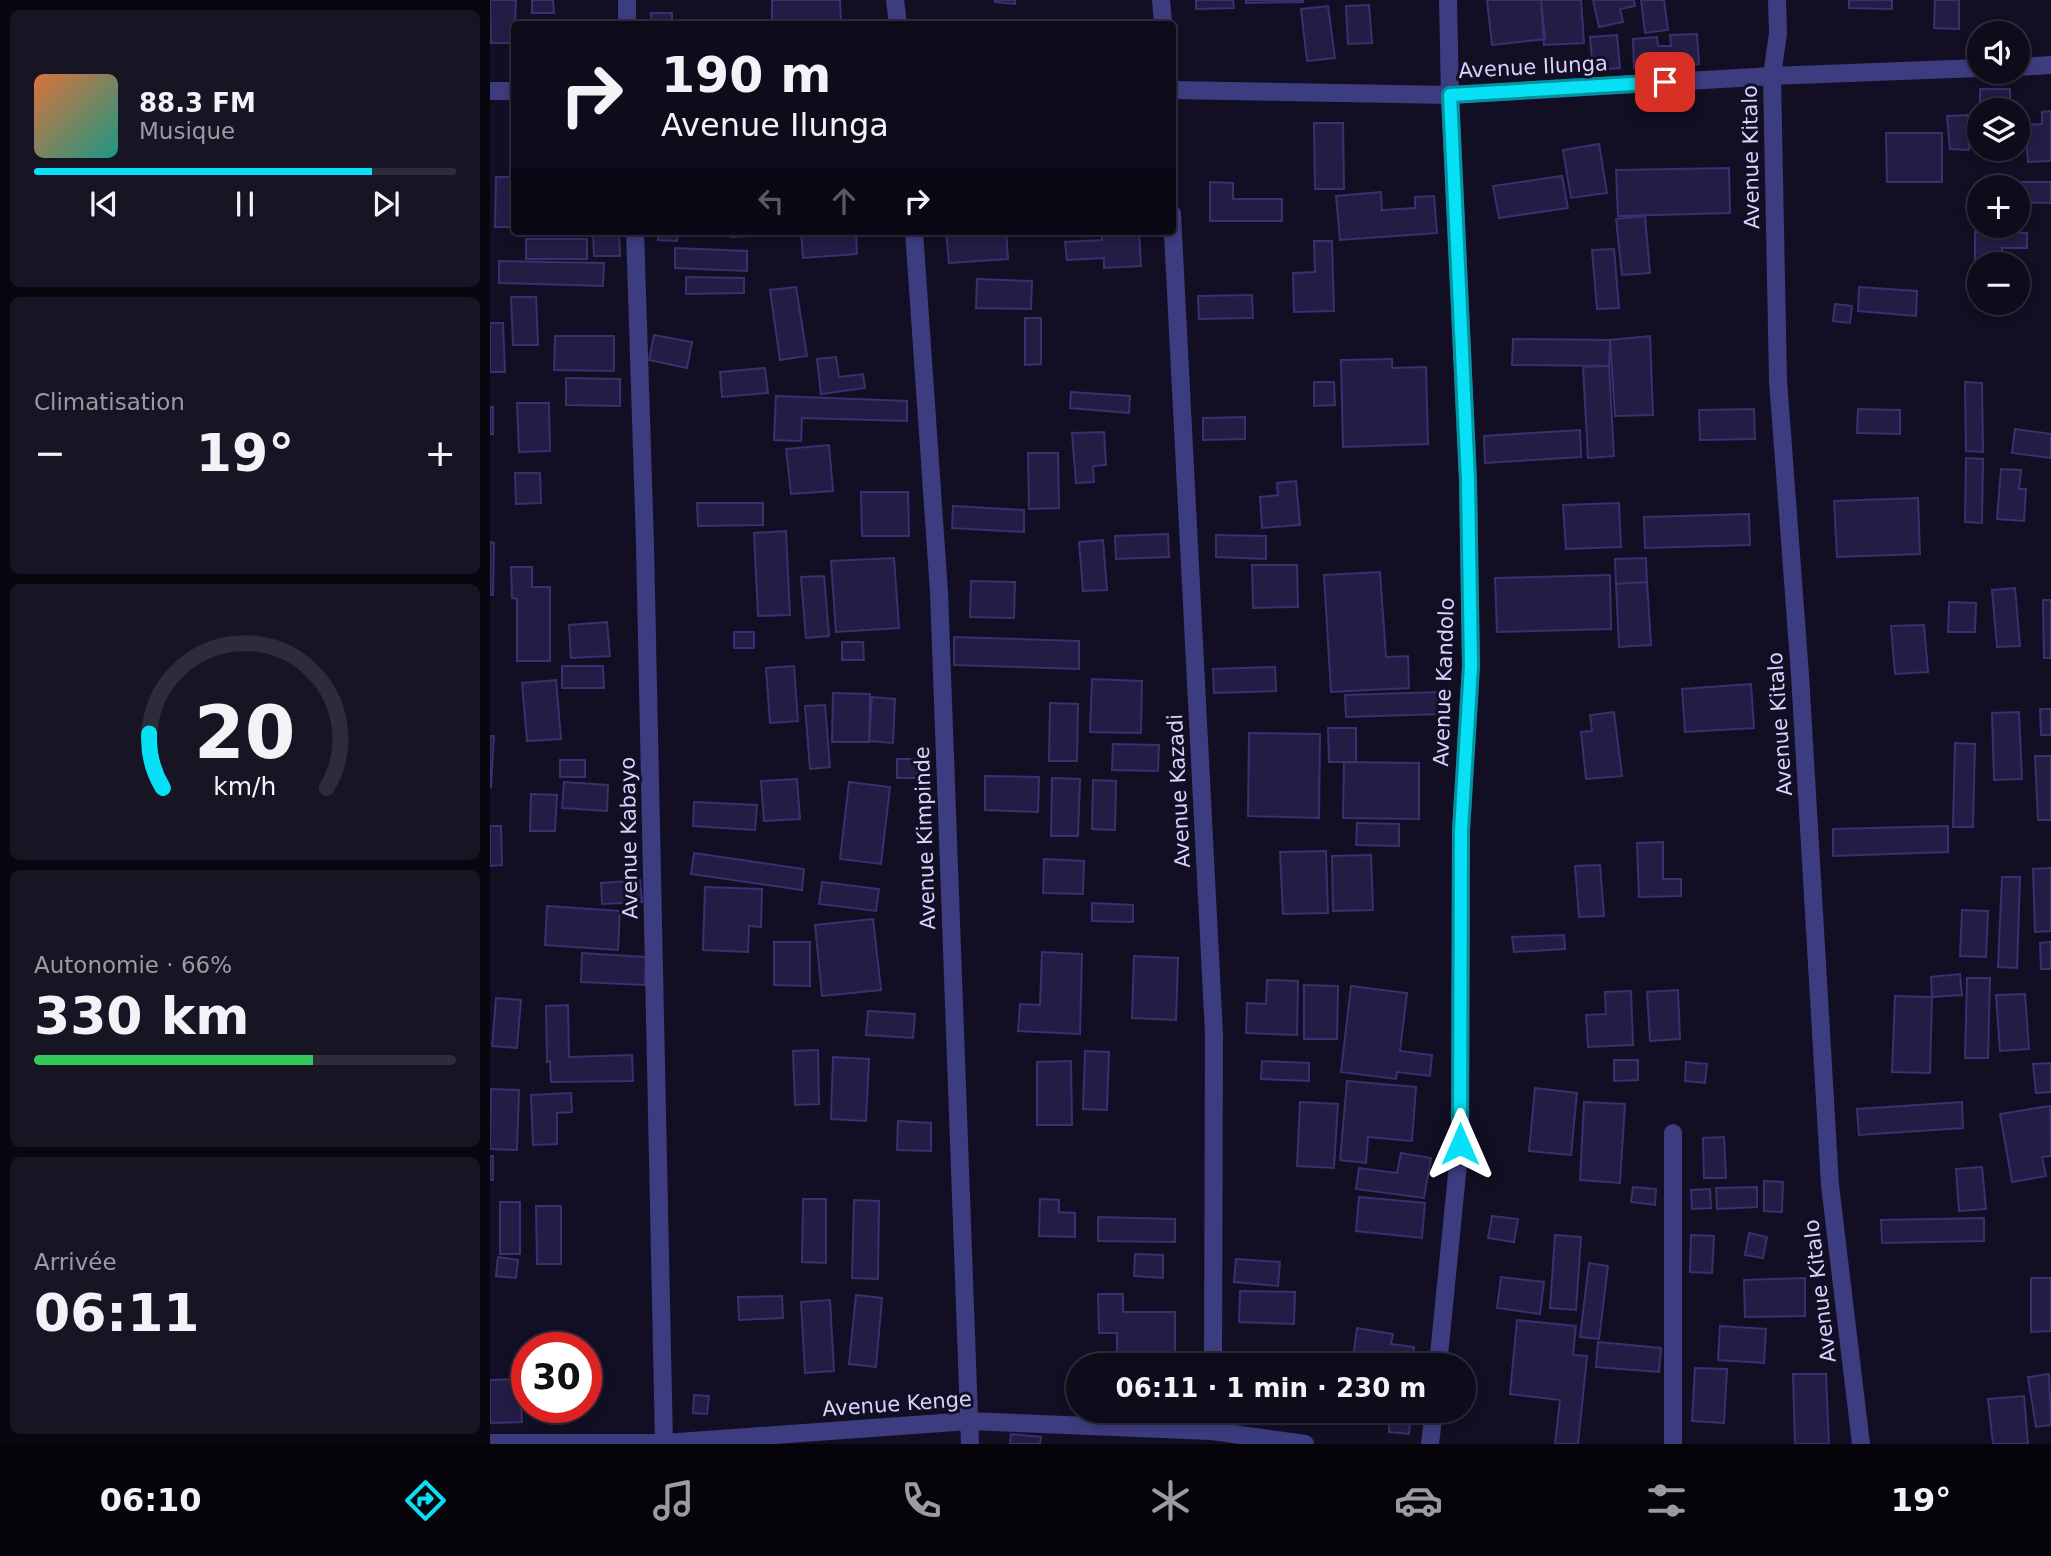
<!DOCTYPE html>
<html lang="fr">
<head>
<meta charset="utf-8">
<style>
	:root { --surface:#0e0b1b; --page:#171424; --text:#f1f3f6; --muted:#9b9ba3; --line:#2e2b3a; --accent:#08e1f5 }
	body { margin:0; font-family:"DejaVu Sans",sans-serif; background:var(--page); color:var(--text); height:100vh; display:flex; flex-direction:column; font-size:26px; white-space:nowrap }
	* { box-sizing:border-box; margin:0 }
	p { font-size:23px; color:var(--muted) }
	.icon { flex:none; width:38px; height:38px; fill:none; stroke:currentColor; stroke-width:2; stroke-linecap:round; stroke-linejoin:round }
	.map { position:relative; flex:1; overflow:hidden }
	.panel { display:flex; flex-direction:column; gap:10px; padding:10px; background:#08060f; width:490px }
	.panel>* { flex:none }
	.banner { position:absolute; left:21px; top:21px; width:665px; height:214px; border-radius:7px; box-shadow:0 4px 10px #0003,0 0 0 2px var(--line); background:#0e0b1b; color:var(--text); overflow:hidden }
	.buttons { position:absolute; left:1477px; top:21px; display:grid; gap:14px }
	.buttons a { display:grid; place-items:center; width:63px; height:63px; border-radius:50%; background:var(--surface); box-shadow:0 4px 10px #0003,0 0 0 2px var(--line); font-size:35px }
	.speed { position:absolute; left:21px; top:1332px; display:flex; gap:14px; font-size:35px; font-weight:700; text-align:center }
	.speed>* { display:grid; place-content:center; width:91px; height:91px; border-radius:50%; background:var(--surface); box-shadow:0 4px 10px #0003,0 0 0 2px var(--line); line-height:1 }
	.speed .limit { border:10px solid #d22; background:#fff; color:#111 }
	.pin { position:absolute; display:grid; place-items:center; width:60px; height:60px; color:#fff; margin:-30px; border-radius:14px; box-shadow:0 4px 10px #0006 }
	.me { position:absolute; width:77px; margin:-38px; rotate:0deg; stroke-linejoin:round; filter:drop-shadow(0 0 5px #0008) }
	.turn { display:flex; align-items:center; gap:24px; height:147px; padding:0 35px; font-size:32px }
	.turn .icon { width:91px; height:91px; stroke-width:2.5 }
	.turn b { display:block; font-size:49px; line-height:60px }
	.lanes { display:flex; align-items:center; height:66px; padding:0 35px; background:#0003; justify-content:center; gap:35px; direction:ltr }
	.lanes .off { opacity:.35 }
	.big { font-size:52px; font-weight:800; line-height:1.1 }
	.panel .tile { flex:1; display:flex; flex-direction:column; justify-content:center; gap:10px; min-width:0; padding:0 24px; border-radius:10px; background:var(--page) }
	.panel .dial { align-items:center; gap:0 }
	.dial svg { height:182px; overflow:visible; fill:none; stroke:var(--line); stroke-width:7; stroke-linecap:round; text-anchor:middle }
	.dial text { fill:var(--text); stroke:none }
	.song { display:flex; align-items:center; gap:21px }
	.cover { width:84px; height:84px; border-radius:10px; background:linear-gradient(135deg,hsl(20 70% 55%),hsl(170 70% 35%)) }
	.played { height:7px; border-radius:4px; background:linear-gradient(90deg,var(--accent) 80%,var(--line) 80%) }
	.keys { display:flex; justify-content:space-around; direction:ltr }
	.heat { display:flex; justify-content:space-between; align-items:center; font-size:38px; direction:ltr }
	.charge { height:10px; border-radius:5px; background:linear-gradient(90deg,#34c759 66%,var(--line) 0) }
	.trip { position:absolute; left:576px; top:1353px; width:410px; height:70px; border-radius:35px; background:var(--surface); box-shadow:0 4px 10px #0003,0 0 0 2px var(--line); font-weight:800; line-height:70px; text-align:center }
	.menu { display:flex; height:112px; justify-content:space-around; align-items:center; background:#06040b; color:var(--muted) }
	.menu .icon { width:49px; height:49px }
	.menu .on { color:var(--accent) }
	.menu b { font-size:32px; color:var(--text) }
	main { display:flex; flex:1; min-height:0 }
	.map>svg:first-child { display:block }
	.building { fill:#231c44; stroke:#3a2f6f; stroke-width:2 }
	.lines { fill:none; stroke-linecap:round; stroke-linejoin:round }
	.minor { stroke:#3d3c81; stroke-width:18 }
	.route-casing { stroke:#05929f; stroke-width:18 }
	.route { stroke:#08e1f5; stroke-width:12 }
	.labels { text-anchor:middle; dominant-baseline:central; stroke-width:6; stroke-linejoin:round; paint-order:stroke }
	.street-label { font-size:21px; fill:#d7d3fe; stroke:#120f24 }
</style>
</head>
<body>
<main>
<section class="panel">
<div class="tile">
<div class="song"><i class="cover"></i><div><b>88.3 FM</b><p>Musique</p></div></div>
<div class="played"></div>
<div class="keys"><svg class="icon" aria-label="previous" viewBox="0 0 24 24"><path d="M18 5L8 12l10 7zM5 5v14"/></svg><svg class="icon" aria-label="pause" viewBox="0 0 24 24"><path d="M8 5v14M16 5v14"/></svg><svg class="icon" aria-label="next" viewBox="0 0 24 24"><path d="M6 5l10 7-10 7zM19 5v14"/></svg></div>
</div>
<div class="tile"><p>Climatisation</p>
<div class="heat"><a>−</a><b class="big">19°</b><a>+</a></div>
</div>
<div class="tile dial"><svg viewBox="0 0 100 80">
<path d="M14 69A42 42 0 1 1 86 69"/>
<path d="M14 69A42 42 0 0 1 8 45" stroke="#08e1f5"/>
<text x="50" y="56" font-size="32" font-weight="700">20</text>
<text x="50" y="72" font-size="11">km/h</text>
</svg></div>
<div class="tile"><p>Autonomie · 66%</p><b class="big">330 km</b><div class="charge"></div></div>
<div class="tile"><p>Arrivée</p><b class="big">06:11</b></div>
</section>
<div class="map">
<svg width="1561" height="1444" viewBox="0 0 1561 1444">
	<rect width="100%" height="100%" fill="#120f24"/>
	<path class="building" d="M0 0H26L24 43H1Z
		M42 0H63L64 13H42Z
		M282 0H350L351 24H282Z
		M505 0H525V4L505 2Z
		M706 0H743L744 8 706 9Z
		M756 0H813V2L756 3Z
		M997 0H1051L1055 39 1002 45Z
		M1051 0H1091L1094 43 1054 45Z
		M1103 0H1144L1145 6 1130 9 1133 22 1109 27Z
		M1151 0H1174L1178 30 1155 33Z
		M1359 0H1402V9L1359 8Z
		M1445 0H1469V29L1444 28Z
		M879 5 882 43 858 44 856 6Z
		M838 6 845 58 817 61 811 9Z
		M161 13H182V24H161Z
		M1207 34 1209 64 1144 68 1143 39 1167 37 1168 46H1181L1180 35Z
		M1127 35 1130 68 1103 70 1100 37Z
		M1490 89H1520V110H1490Z
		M1561 111V161L1538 162 1535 125 1552 124V112Z
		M1478 115 1479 150 1460 149 1457 116Z
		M824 123H853L854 189H825Z
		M1396 133H1452V182H1397Z
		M1109 144 1117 193 1081 198 1073 150Z
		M1490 149H1520V152H1490Z
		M1239 168 1240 213 1128 216 1126 170Z
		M1072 176 1078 208 1009 218 1003 186Z
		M6 177H24V227H5Z
		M720 182 743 183V199H792V221H720Z
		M1509 182H1561V203L1528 202V187H1509Z
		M891 192 892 210 925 208V197L944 196 947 233 850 240 846 196Z
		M1155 216 1160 273 1132 275 1126 219Z
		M103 231H129L130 256H104Z
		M169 231H188L187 241 168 240Z
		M241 231H260V236L241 237Z
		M311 231H366L367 254 313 258Z
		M456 231H516L518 259 459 263Z
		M611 231H649L651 266 614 268V258L577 260 575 242 612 240Z
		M1485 232 1537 233V248H1512V264H1489V299H1485Z
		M36 239H97V259H36Z
		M824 241H842L844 311 804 312 803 273 825 272Z
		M185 248 257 251V271L185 268Z
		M1124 249 1129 308 1107 309 1102 250Z
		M9 261 114 263 113 286 9 283Z
		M196 277 254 278V293L196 294Z
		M487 279 542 281 541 309 486 308Z
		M306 287 317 356 290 360 280 290Z
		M1369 287 1427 291 1426 316 1368 311Z
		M762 295 763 318 709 319 708 296Z
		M21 297H46L48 345H23Z
		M1345 304 1362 306 1360 323 1343 321Z
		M535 318H551V364L535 365Z
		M0 323H13L15 372H0Z
		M164 335 202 342 197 368 159 360Z
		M65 336H124V371L64 370Z
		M1160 336 1163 415 1125 416 1120 340Z
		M1023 339 1120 340 1119 366 1022 365Z
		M346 357 349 377 373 374 375 388 331 394 327 359Z
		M902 359V368L936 367 938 444 853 447 851 360Z
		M1119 366 1124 456 1098 458 1093 367Z
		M275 368 278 393 232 397 230 372Z
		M76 378 130 379V406L76 405Z
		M824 382H844L845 405 824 406Z
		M1475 382 1492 383 1493 452 1476 451Z
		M581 392 640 396 639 413 580 408Z
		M286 396 417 401V421L312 418 311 441 284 440Z
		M27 403H59L60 451 29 452Z
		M0 407H3V434H0Z
		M1264 409 1265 439 1210 440 1209 410Z
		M1368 409 1410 410V434L1367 433Z
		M755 417V439L713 440V418Z
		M1525 429 1561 434V458L1522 453Z
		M1090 430 1091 457 995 463 994 436Z
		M614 432 616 465 603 466 604 482 586 483 582 433Z
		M339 445 343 491 301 494 296 449Z
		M538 453H568L569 508 539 509Z
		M1476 458 1493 459 1492 523 1475 522Z
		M1511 469 1531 470 1529 489H1536L1534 521 1507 519Z
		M25 473H50L51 503 26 504Z
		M806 481 810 525 772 528 770 497 788 495 787 483Z
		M371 492H418L419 536H372Z
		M1428 498 1430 554 1347 557 1344 501Z
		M207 503H273V525L208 526Z
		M1129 503 1131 547 1076 549 1073 505Z
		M463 506 534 510V532L462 528Z
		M1259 514 1260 545 1155 548 1154 517Z
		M296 531 300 615 268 616 264 533Z
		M678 534 679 557 626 559 625 536Z
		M726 535 776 536V559L726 557Z
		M613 540 617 590 593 591 589 542Z
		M0 542 4 543 3 595H0Z
		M404 558 409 628 346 632 341 561Z
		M1156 558 1157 582 1126 584 1125 559Z
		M762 565H807L808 607 763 608Z
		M21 567H42V587H60V661H27V599L22 598Z
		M890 572 896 657 918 656 919 688 841 692 834 575Z
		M1120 575 1121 629 1007 632 1005 578Z
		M334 576 339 636 316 638 311 577Z
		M481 581 525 582 524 618 480 617Z
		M1157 582 1161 645 1129 647 1126 584Z
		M1525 588 1530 646 1507 647 1502 590Z
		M1553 600H1561V658H1554Z
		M1459 602 1486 603 1485 632H1458Z
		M117 622 120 656 81 658 79 625Z
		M1434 625 1438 672 1405 674 1401 626Z
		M244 632H264V648H244Z
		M464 637 589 641V669L464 665Z
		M352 642H373L374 660H352Z
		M72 666H113L114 688H72Z
		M304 666 308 721 280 723 276 668Z
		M785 667 786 691 724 693 723 669Z
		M602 679 652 681 651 733 600 732Z
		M66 680 71 739 37 741 32 683Z
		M1261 684 1264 728 1195 732 1192 689Z
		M952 692 953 714 856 717 855 695Z
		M343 693 380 694 379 742H342Z
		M382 697 405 699 403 743 379 741Z
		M560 703 588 704 587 761H559Z
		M335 705 340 767 320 769 315 706Z
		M1550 709H1561V735H1551Z
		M1124 712 1132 776 1096 779 1091 732 1102 731 1100 715Z
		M1529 712 1532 779 1504 780 1502 713Z
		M838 728H866V762H839Z
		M759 733 830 734 829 818 758 816Z
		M0 736H4L1 787H0Z
		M1465 743 1485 744 1483 827H1463Z
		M623 744 669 745 668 771 622 770Z
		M1545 756H1561V820H1548Z
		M407 759H428V778H407Z
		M70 760H95V777H70Z
		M854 762 929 763V819L853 818Z
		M495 776 549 777 548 812 495 810Z
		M562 778 590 779 588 836H561Z
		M307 779 310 819 274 821 271 781Z
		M603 780 626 781 625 830 602 829Z
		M74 782 118 785 117 811 72 808Z
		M359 782 400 787 391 864 350 859Z
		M41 794 67 795 65 831H40Z
		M204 802 267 805 265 830 203 826Z
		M867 823 909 824V846L866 845Z
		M0 826H11L12 865 0 866Z
		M1458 826V852L1343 856V829Z
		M1173 842V879H1191V896L1149 897 1147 843Z
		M836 851 838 913 793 914 790 852Z
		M204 853 314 869 312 890 201 874Z
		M881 855 883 910 843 911 842 856Z
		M554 859 594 861 593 894 553 893Z
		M1110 865 1114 916 1089 917 1085 866Z
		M1561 868V931L1545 932 1543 869Z
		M1512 877H1530L1527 968 1508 967Z
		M150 880 152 902 112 904 111 883Z
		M332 882 389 889 386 911 329 904Z
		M215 887 272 889 271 927 259 926 258 952 213 950Z
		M602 903 643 905V922L602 921Z
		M57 906 130 911 128 950 55 945Z
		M1472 910 1498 911 1496 957 1470 956Z
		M383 919 391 990 332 996 325 925Z
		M1074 935 1075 949 1024 952 1022 937Z
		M284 942H320V986L284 985Z
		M1561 942V969H1551L1550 943Z
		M552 952 592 954 590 1034 528 1031 530 1004 550 1005Z
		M92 953 156 957 155 985 91 982Z
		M644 956 688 958 686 1020 642 1018Z
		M1470 974 1472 995 1442 997 1441 977Z
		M1477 978H1500L1498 1058H1475Z
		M777 980 808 981 807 1035 756 1033 757 1003 776 1004Z
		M814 985 848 986 847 1039H814Z
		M861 986 917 993 910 1051 942 1055 940 1076 907 1072 906 1079 851 1072Z
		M1188 990 1190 1039 1160 1041 1157 992Z
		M1141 991 1143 1045 1098 1047 1096 1015 1116 1014 1115 992Z
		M1535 994 1539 1049 1510 1051 1506 995Z
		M1405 996 1442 997 1440 1073 1402 1072Z
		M6 998 31 1000 27 1048 2 1046Z
		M78 1005 79 1057 142 1055 143 1081 61 1082 60 1061 57 1062 56 1006Z
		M378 1011 425 1014 423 1038 376 1035Z
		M328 1050 329 1104 305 1105 303 1051Z
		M595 1051 619 1052 617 1110 593 1109Z
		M343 1057 379 1059 376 1121 341 1119Z
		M1124 1060H1148V1080L1124 1081Z
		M581 1061 582 1125H547V1062Z
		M772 1061 819 1063V1081L771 1079Z
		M1196 1062 1217 1064 1215 1083 1195 1081Z
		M1561 1063V1092L1546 1093 1543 1064Z
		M857 1081 926 1087 922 1141 878 1137 876 1163 850 1160Z
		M1045 1088 1087 1093 1081 1155 1039 1151Z
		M1 1089 29 1090 27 1150 0 1149Z
		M81 1093 82 1112 67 1113V1144L43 1145 41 1095Z
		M810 1102 848 1104 844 1168 807 1166Z
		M1094 1102 1135 1104 1130 1183 1090 1180Z
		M1472 1102 1473 1128 1369 1135 1367 1109Z
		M1560 1106 1561 1156 1552 1157 1556 1176 1522 1182 1510 1114Z
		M408 1121 441 1123V1151L407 1150Z
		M1234 1137 1236 1178H1214L1213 1138Z
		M911 1153 941 1158 934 1198 866 1189 869 1168 907 1173Z
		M0 1156H3V1180H0Z
		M1492 1167 1496 1209 1469 1211 1466 1169Z
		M1274 1181 1293 1182 1292 1212 1274 1211Z
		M1143 1187 1166 1189 1165 1205 1141 1202Z
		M1267 1187V1207L1227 1209 1226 1188Z
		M1220 1189 1221 1208 1202 1209 1201 1190Z
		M869 1197 935 1203 932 1238 866 1231Z
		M313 1199H336V1263L312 1262Z
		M550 1199 569 1200V1212L585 1213V1237L549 1236Z
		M364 1200 389 1201 388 1279 362 1278Z
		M10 1202H30V1254H10Z
		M46 1206H71V1264H47Z
		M1002 1216 1028 1219 1024 1242 998 1238Z
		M608 1217 685 1219V1242L608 1241Z
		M1494 1218V1241L1392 1243 1391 1220Z
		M1259 1233 1277 1237 1273 1258 1255 1255Z
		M1065 1235 1091 1237 1086 1310 1060 1308Z
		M1201 1235 1224 1236 1222 1273 1200 1272Z
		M645 1254 673 1255V1278L644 1276Z
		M8 1257 28 1260 26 1278 6 1276Z
		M746 1259 790 1262 788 1286 744 1282Z
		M1099 1263 1118 1266 1109 1339 1090 1337Z
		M1011 1277 1054 1282 1050 1314 1007 1308Z
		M1315 1278V1316L1255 1317 1254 1280Z
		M1541 1278H1561V1331L1541 1332Z
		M750 1291 805 1292 804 1324 749 1322Z
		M608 1294H633V1312H685V1362L627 1361V1333H609Z
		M366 1295 392 1298 386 1367 359 1364Z
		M292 1296 293 1318 249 1320 248 1297Z
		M340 1300 344 1371 315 1373 311 1302Z
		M1027 1320 1086 1326 1083 1355 1097 1356 1088 1444H1065L1070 1400 1020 1394Z
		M1230 1326 1276 1329 1274 1363 1228 1360Z
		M867 1328 903 1334 901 1344 924 1347 922 1365H862Z
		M1108 1342 1171 1348 1169 1372 1106 1367Z
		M811 1352 852 1355 851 1365H810Z
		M1205 1368 1237 1369 1234 1423 1202 1421Z
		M1303 1374H1336L1339 1444H1305Z
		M1559 1374 1561 1425 1546 1427 1538 1377Z
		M30 1379 32 1422 0 1423V1380Z
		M204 1395 219 1396 217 1414 203 1413Z
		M1534 1396 1538 1444H1503L1498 1399Z
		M900 1410H921L919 1434 899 1432Z
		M521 1434 551 1437 550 1444H520Z"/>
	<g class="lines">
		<path class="minor" d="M137 0V24
			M405 0 408 24
			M671 0 673 24
			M1287 0 1288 33 1282 76 1288 380 1310 675 1340 1185 1371 1444
			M1528 67 1561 65
			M682 90 960 95 1282 76 1489 68
			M0 91H24
			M682 214 724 1034 723 1365
			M145 231 155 544 174 1444
			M424 231 449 592 480 1444
			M948 1365 970 1144 971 831 981 666 978 480 960 95 958 0
			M722 1431 723 1410
			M0 1443H174L479 1421 722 1431 815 1444
			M940 1444 944 1410
			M1183 1444V1133"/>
	</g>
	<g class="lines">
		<g class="route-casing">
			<path id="route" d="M970 1144 971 831 981 666 978 480 960 95 1175 82"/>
		</g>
		<use href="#route" class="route"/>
	</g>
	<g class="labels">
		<g class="street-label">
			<text transform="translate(1043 67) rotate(-3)">Avenue Ilunga</text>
			<text transform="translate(1261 157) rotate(-91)">Avenue Kitalo</text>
			<text transform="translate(954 682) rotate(-88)">Avenue Kandolo</text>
			<text transform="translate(1290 724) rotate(-94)">Avenue Kitalo</text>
			<text transform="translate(689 791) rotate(-93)">Avenue Kazadi</text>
			<text transform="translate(139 838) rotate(-91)">Avenue Kabayo</text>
			<text transform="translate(435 838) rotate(-92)">Avenue Kimpinde</text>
			<text transform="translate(1330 1291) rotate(-97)">Avenue Kitalo</text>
			<text transform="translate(407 1404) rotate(-4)">Avenue Kenge</text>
		</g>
	</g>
</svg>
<div class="buttons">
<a><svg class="icon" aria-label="sound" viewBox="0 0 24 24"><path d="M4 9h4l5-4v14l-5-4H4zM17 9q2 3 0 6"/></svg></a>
<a><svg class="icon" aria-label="layers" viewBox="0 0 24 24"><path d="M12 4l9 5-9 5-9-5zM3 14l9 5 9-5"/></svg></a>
<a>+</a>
<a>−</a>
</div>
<div class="speed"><div class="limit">30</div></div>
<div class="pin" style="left:1175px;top:82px;background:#d93025"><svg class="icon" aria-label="arrive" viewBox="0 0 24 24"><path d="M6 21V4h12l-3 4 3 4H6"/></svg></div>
<svg class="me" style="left:970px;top:1144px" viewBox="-20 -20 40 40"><path d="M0-17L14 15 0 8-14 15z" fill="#08e1f5" stroke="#fff" stroke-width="4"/></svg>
<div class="trip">06:11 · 1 min · 230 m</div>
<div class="banner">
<div class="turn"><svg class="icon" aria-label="right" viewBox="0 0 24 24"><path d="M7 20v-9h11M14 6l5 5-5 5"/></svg><div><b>190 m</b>Avenue Ilunga</div></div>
<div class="lanes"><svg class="icon off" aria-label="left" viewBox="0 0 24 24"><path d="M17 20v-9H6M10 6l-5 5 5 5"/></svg><svg class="icon off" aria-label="ahead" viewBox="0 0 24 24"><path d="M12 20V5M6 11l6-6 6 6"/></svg><svg class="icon" aria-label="right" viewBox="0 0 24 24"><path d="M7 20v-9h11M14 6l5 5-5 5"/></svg></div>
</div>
</div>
</main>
<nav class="menu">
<b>06:10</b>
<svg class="icon on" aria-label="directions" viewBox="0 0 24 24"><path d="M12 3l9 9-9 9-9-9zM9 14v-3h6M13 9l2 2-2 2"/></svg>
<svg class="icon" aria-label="music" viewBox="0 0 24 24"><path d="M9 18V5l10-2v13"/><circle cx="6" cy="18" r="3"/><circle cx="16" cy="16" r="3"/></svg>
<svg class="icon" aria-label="phone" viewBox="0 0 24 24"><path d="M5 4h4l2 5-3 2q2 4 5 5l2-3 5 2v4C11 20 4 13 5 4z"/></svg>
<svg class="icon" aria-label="climate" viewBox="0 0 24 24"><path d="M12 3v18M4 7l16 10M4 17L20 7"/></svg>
<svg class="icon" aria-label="car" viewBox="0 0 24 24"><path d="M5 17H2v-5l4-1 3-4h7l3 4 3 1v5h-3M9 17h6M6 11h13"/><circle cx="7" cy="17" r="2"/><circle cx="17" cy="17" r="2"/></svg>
<svg class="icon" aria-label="filters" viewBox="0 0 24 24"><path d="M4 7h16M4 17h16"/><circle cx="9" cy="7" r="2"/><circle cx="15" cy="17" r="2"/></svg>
<b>19°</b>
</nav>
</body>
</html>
